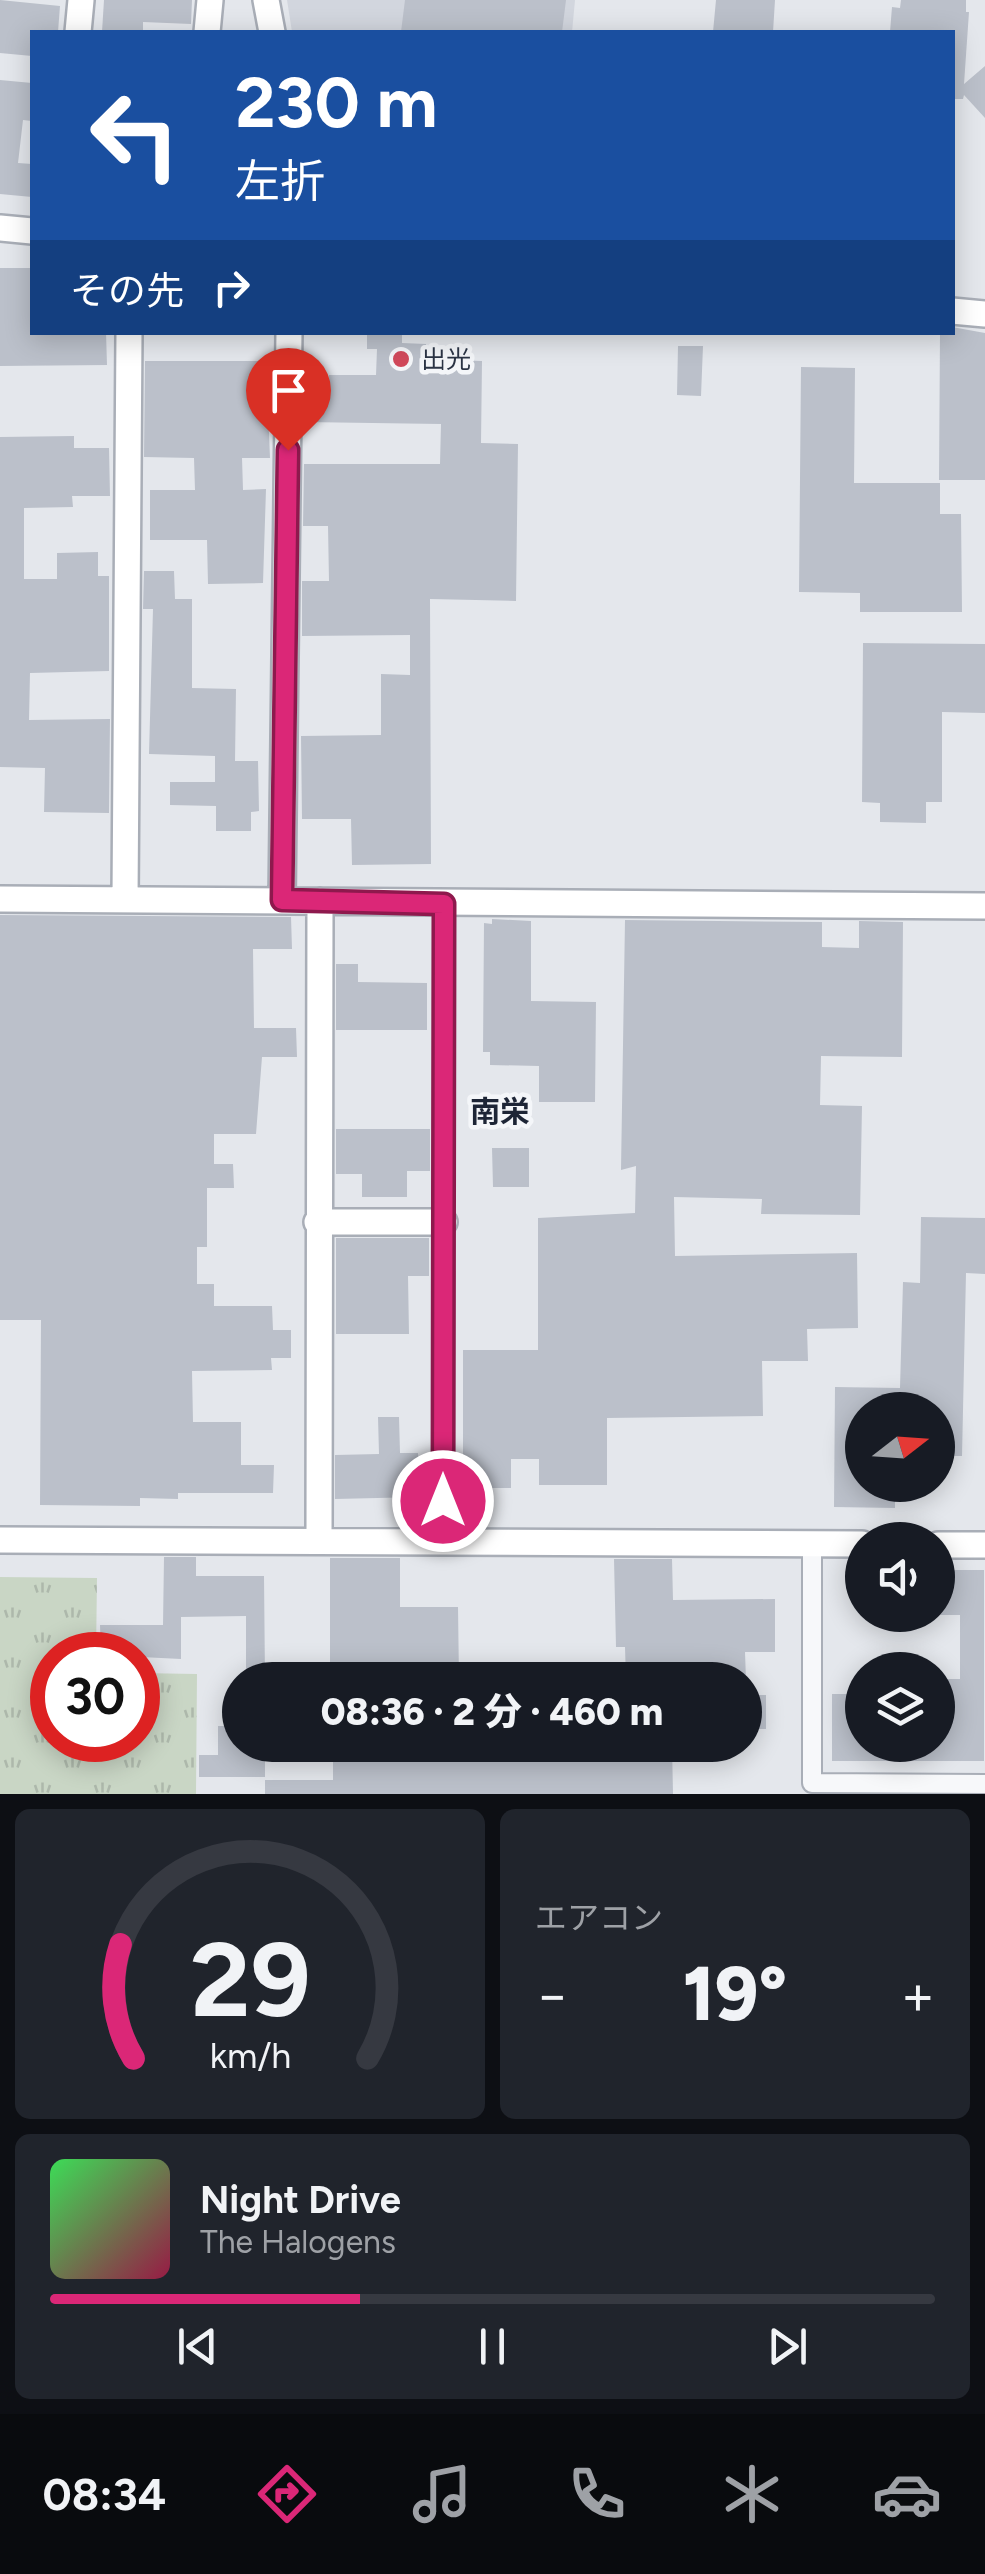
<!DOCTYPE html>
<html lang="ja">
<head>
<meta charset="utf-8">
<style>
	:root { --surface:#171b24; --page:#20242c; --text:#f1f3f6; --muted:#9ea1a6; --line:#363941; --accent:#db2777 }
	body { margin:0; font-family:Figtree,"Noto Sans JP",sans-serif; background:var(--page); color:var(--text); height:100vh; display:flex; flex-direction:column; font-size:38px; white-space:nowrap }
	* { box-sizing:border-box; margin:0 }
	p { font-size:32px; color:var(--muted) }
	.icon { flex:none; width:55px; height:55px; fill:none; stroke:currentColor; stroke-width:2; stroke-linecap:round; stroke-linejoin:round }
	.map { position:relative; height:1794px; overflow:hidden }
	.panel { display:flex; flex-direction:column; gap:15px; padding:15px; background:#0d0f14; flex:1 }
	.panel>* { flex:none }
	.banner { position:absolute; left:30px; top:30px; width:925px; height:305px; border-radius:0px; box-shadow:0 5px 25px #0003; background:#1a4fa0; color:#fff; overflow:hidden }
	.needle { width:65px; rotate:73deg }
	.tools { position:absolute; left:845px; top:1392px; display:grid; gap:20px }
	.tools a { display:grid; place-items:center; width:110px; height:110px; border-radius:50%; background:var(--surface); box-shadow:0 5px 25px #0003; font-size:50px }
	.speed { position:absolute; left:30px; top:1632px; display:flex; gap:20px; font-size:50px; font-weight:700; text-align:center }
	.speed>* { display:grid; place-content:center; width:130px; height:130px; border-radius:50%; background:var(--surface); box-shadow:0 5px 25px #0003; line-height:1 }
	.speed .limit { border:15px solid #d22; background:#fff; color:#111 }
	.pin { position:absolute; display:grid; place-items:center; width:85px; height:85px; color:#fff; margin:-102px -42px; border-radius:50% 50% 50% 0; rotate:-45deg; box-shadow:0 0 10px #0007 }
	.pin .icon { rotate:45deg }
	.me { position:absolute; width:110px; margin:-55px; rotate:0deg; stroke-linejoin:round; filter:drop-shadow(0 0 8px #0008) }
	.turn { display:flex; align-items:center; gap:35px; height:210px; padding:0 40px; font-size:45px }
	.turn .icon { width:130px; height:130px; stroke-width:2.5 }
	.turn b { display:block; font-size:70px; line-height:85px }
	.then { display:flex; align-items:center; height:95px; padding:0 40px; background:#0003; gap:20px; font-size:38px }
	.big { font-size:75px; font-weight:800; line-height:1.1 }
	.panel .card { flex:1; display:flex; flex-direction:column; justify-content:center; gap:15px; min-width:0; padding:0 35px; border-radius:15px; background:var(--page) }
	.panel .dial { align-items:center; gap:0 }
	.dial svg { height:260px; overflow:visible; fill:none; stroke:var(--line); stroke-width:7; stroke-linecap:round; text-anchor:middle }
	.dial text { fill:var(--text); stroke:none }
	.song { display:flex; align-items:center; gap:30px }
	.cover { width:120px; height:120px; border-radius:15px; background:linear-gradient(135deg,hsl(130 70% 55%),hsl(340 70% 35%)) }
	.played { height:10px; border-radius:5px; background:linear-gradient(90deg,var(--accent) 35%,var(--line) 35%) }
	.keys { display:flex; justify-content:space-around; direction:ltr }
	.heat { display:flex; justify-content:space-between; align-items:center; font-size:55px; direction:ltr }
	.panel .tiles { flex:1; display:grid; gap:15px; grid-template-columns:1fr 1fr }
	.card:last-child { grid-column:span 2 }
	.trip { position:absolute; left:222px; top:1662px; width:540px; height:100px; border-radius:50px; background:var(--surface); box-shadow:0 5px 25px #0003; font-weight:800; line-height:100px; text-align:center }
	.tabs { display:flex; height:160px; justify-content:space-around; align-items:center; background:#090b0e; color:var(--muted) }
	.tabs .icon { width:70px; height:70px }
	.tabs .selected { color:var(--accent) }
	.tabs b { font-size:45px; color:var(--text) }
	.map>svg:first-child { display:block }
	.built { fill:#d2d6de }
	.park { fill:url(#park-tufts) }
	.building { fill:#bbc0ca }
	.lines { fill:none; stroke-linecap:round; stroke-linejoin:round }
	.street-casing { stroke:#a9aeb7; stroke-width:22 }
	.secondary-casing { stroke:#a9aeb7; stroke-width:30 }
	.street { stroke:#f7f8fa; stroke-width:18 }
	.secondary { stroke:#fff; stroke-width:25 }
	.route-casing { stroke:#8e194d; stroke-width:25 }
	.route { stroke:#db2777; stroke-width:18 }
	.poi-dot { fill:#d1495b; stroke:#f4f6f9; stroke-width:4 }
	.labels { text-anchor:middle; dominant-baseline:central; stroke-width:9; stroke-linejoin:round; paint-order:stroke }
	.poi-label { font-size:25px; fill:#2b3445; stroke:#f4f6f9; text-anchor:start }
	.quarter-label { font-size:30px; font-weight:bold; fill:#1d2536; stroke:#f4f6f9 }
</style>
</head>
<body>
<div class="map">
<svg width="985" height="1794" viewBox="0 0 985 1794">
	<defs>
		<pattern id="park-tufts" width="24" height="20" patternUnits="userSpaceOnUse" patternTransform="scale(2.5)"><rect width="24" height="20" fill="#c9d6c5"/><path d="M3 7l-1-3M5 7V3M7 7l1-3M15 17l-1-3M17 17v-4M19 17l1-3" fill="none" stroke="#adb8ab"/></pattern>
	</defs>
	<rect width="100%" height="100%" fill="#e4e7ec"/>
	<path class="built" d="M287 0H575L572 32H292Z"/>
	<path class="park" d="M0 1577 97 1578 96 1655H52V1740H138V1673L197 1674 196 1794H0Z"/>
	<path class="building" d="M0 0 60 6 58 32H32V56L0 53Z
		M104 0H192L191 24 143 22V32H102Z
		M405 0H566L562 32H401Z
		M716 0H775L773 32H713Z
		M901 0H966V12H969L964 84 985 66V118L964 95 963 99H952V32H890L892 7 900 8Z
		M0 80 32 83V121L23 120 18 163 32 164V197L0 194Z
		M0 268H32V332H106L107 365 0 366Z
		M952 327 985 333V480H939L940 332H952Z
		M367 332H402V343L426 344V359L482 361 481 443 518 444 516 601 430 599 431 864 352 865 351 819H302L301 736 381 735V674L410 675V635L302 636V581H329L328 526H303L304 464H440L441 424 304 422 305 384 328 385 329 375H376L377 349H367Z
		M678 346H703L701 396 677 395Z
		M145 361H266L270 458H242L243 490 266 489 263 583 208 584 207 540H150V490H195L194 458 144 457Z
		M801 367 855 368 854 483H940V514H961L962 612H860V593L799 592Z
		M74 436V448H109L110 496H72L73 507 24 508V579H57V553L98 552V576H109V671L30 673 29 720 110 719 109 813 44 812 45 768 0 767V437Z
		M144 571H174L175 599H192V688L236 689 235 761H258L259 811 251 812V831H216V806L170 805V782H215V756L149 754 153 609H143Z
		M863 643 985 644V713L942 712V802H926V823L880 822V803L862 802Z
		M0 915 291 917 292 949H253L254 1028H296L297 1057H262L256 1134H214V1164H233L234 1188H207V1247H197V1284H214V1306H272L273 1330H291V1358H271L272 1370 192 1371 193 1422H241V1465H274L273 1493H178V1499L140 1498V1506L40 1505 41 1320H0Z
		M492 919 531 921V1001L596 1002 595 1102H539V1066L490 1065V1052H483L484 923 492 924Z
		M625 920 822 922V947L859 948V921L903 922 902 1057 821 1056 820 1105 862 1106 860 1215 761 1214 762 1199 674 1197 675 1256 857 1253 858 1328 807 1329 808 1361H762L763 1416 607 1418V1485H539V1459H511V1488H463V1350H538V1218L635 1213 636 1166 621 1170Z
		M336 964H358V982L427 983V1030H336Z
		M336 1129H430V1171H407V1197H362V1174H336Z
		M492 1148H529V1187H493Z
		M921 1217 985 1218V1274L966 1273 962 1456H938V1410H862V1485H895V1508L834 1507 835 1387 900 1388 903 1282 920 1283Z
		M336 1238H429V1276H408L409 1334H336Z
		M378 1417H399L400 1453H418L420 1497 335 1499V1455L379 1454Z
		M164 1557H196V1576H264L265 1680H246V1616L181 1617V1659L101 1655 100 1625H163Z
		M330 1558H400V1607H458L459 1680 330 1677Z
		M614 1559H672L673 1600 775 1599V1652H745L746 1680H626L625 1647H616Z
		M938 1570H984V1761H832V1694H862V1745H938V1679H960V1615H938Z
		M745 1695H766V1729H745Z
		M218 1726H240V1745H265V1777H199V1755H218Z
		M333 1745H416V1761L467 1762 468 1745H672L673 1794H265V1780H333Z"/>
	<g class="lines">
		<g class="street-casing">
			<path id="street" d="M443 1541 445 904
				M812 1543V1783L985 1784"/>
		</g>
		<g class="secondary-casing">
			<path id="secondary" d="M266 0 272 32
				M78 32 81 0
				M207 32 210 0
				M0 228 32 231
				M952 311 985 314
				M0 899 985 906
				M125 899 129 332
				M282 900 289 332
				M317 1222H444
				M0 1540 862 1544
				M319 1540 320 901
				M938 1545H985"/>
		</g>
		<use href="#street" class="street"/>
		<use href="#secondary" class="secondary"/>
	</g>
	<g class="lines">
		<g class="route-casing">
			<path id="route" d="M288 450 282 900 444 904 443 1501"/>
		</g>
		<use href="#route" class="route"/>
	</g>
	<circle class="poi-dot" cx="401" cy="359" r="10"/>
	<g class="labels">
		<g class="poi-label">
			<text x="421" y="359">出光</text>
		</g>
		<g class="quarter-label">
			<text x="500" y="1111">南栄</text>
		</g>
	</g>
</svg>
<div class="tools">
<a><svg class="needle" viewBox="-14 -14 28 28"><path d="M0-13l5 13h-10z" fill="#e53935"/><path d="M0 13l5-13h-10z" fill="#9ea1a6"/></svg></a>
<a><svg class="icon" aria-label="sound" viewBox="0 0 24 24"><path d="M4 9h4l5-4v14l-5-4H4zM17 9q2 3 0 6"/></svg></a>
<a><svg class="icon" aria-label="layers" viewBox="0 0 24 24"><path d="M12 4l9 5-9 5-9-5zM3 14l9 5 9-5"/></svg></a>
</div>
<div class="speed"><div class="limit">30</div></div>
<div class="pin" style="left:288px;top:450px;background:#d93025"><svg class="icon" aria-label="arrive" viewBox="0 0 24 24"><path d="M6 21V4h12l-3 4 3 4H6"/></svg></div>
<svg class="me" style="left:443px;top:1501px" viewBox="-20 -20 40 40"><circle r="17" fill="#db2777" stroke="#fff" stroke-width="3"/><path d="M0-11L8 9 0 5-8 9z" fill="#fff"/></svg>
<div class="trip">08:36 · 2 分 · 460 m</div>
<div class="banner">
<div class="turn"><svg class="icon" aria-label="left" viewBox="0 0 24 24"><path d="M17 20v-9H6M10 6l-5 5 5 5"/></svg><div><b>230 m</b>左折</div></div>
<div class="then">その先<svg class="icon" aria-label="right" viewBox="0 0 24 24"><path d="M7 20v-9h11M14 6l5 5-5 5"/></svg></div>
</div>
</div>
<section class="panel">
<div class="tiles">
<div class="card dial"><svg viewBox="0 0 100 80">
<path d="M14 69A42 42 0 1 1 86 69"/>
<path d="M14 69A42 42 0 0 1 10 34" stroke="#db2777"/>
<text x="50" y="56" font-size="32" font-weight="700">29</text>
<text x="50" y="72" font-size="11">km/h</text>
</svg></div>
<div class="card"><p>エアコン</p>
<div class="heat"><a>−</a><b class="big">19°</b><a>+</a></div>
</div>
<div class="card">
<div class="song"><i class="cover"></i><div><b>Night Drive</b><p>The Halogens</p></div></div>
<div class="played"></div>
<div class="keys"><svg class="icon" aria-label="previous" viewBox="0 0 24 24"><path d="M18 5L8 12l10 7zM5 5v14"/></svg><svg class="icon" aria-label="pause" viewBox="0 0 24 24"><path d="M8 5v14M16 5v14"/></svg><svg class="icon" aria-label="next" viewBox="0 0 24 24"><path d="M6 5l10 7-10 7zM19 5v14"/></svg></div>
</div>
</div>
</section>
<nav class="tabs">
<b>08:34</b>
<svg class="icon selected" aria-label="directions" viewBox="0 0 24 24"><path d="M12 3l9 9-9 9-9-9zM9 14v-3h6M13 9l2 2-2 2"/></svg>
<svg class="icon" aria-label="music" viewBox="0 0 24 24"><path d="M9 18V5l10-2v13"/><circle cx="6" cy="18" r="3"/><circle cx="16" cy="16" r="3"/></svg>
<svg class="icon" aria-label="phone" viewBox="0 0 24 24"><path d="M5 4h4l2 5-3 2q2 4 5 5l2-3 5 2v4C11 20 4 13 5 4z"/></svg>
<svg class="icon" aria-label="climate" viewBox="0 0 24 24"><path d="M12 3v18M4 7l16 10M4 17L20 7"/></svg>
<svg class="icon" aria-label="car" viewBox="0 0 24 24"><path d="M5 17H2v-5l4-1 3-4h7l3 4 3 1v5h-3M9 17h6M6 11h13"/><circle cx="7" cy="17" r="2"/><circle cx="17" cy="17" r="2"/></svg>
</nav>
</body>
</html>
